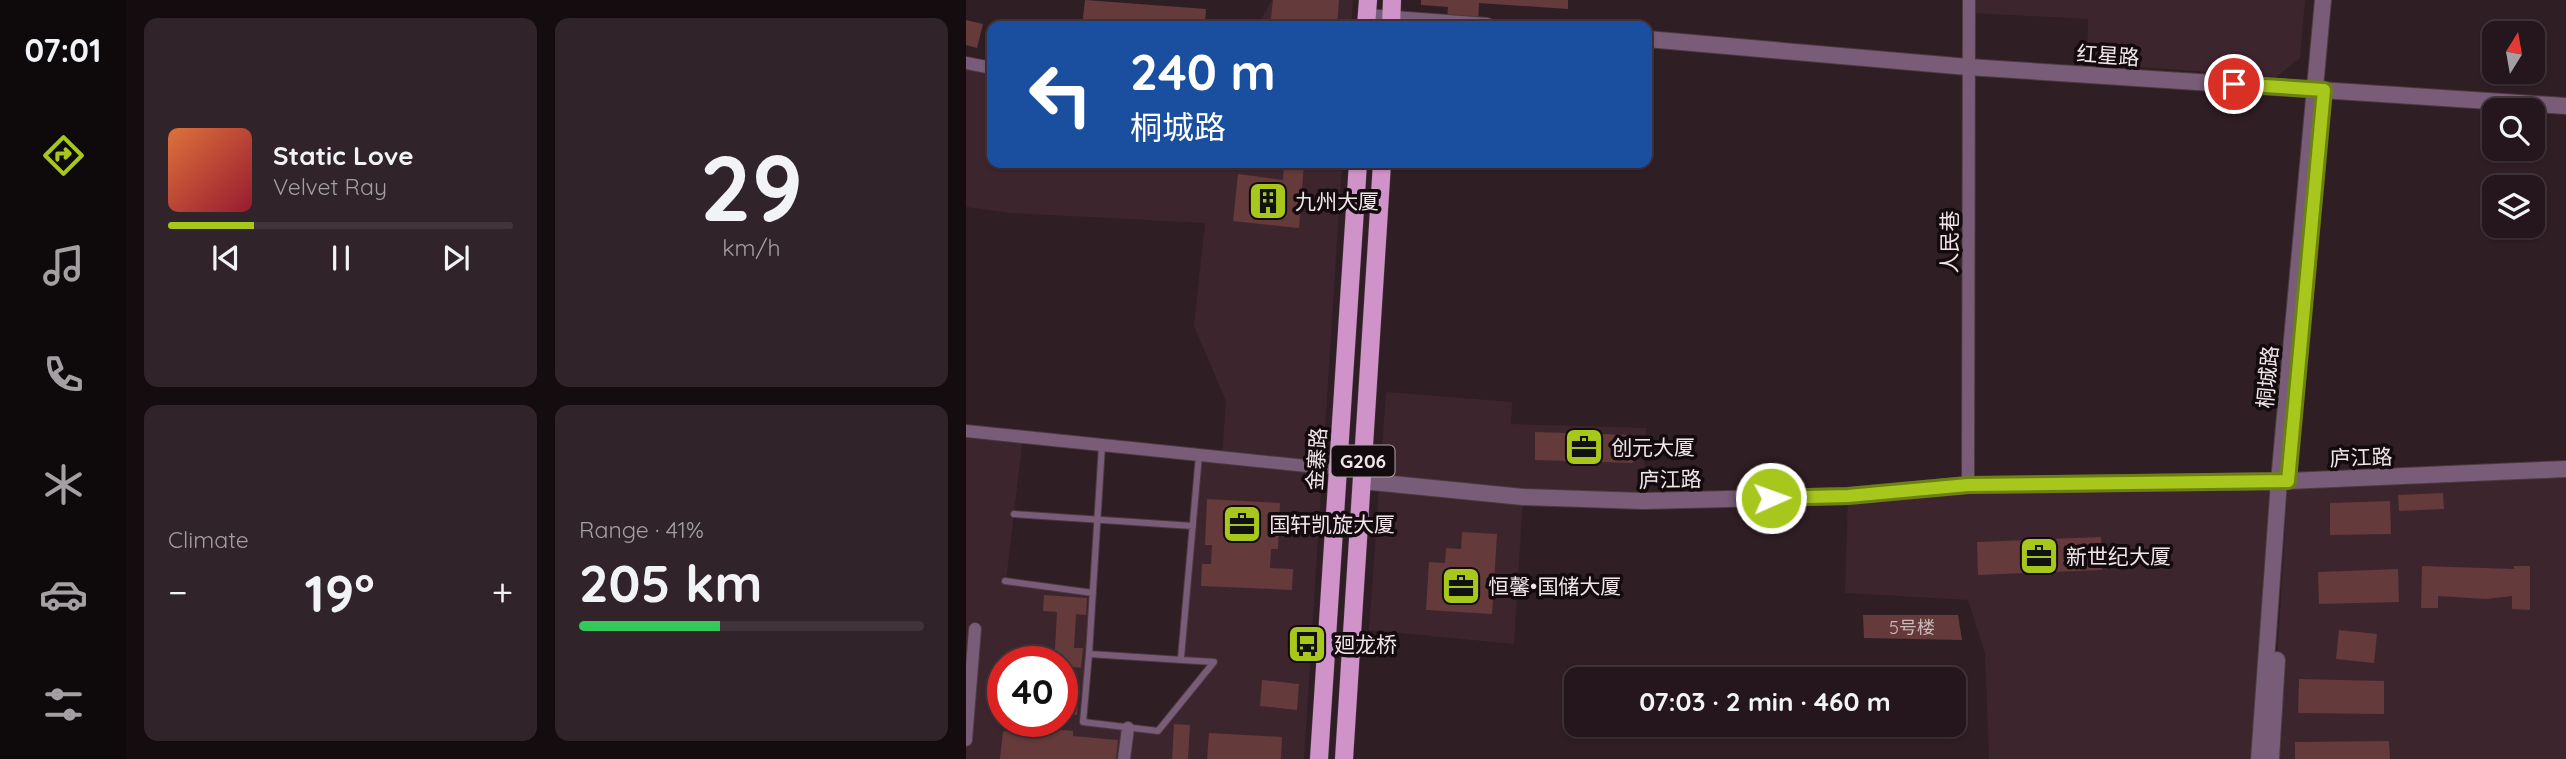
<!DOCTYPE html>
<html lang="en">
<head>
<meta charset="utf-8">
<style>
	:root { --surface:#24161c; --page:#302329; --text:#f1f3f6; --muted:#a39fa3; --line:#41353b; --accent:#a8c71d }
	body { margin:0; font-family:Quicksand,"Noto Sans SC",sans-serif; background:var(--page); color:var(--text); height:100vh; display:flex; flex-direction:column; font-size:26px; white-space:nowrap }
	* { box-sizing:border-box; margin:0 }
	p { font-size:23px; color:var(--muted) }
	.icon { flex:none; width:38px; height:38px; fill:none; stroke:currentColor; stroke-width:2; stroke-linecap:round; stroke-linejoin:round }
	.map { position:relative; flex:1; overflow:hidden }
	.drawer { display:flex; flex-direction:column; gap:18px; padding:18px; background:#140c0f; width:840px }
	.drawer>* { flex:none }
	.top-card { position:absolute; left:21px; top:21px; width:665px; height:147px; border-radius:14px; box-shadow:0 2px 5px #0004,0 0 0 2px var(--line); background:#1a4fa0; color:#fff; overflow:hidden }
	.needle { width:46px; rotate:11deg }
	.tools { position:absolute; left:1516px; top:21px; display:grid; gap:14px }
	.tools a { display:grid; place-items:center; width:63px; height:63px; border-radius:14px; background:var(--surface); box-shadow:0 2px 5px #0004,0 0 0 2px var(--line); font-size:35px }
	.speed { position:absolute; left:21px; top:646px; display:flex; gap:14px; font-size:35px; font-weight:700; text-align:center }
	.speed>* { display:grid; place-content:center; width:91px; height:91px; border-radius:50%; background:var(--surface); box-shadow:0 2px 5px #0004,0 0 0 2px var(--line); line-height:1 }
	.speed .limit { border:10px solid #d22; background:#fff; color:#111 }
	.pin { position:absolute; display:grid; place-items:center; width:60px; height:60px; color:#fff; margin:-30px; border:4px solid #fff; border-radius:50%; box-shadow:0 2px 7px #0007 }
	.me { position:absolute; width:77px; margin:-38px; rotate:88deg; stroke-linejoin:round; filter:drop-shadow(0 0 5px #0008) }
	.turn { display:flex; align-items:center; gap:24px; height:147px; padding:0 28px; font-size:32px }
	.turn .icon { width:91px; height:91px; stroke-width:2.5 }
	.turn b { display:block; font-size:49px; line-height:60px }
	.big { font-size:52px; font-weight:700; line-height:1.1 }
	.drawer .card { flex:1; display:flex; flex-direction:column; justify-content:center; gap:10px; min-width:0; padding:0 24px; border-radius:14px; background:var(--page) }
	.drawer .dial { align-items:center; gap:0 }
	.dial b { font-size:91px; line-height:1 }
	.song { display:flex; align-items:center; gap:21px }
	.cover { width:84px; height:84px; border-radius:10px; background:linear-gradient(135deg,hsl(20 70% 55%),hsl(350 70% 35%)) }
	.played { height:7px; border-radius:4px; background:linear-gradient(90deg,var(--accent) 25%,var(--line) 25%) }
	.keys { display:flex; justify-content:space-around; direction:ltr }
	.heat { display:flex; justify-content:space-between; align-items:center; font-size:38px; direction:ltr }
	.charge { height:10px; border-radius:5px; background:linear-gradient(90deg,#34c759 41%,var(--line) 0) }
	.drawer .tiles { flex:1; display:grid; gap:18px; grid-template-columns:repeat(2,1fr) }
	.trip { position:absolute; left:598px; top:667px; width:402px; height:70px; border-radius:14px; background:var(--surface); box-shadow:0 2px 5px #0004,0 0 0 2px var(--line); font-weight:700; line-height:70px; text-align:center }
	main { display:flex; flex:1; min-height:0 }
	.dock { display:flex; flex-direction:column; width:126px; justify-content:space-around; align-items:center; background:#0e090b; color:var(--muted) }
	.dock .icon { width:49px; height:49px }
	.dock .selected { color:var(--accent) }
	.dock b { font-size:32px; color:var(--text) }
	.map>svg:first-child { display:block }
	.built { fill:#3d252e; fill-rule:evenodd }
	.building { fill:#643a3a }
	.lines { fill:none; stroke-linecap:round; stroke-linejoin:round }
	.service-casing { stroke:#4b3a40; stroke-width:8 }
	.minor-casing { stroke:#4b3a40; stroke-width:14 }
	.tertiary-casing { stroke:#4b3a40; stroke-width:18 }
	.primary-casing { stroke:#4b3a40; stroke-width:19 }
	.service { stroke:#795c77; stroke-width:6 }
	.minor { stroke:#795c77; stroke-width:12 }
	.tertiary { stroke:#795c77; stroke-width:16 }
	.primary { stroke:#cf93ca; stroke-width:18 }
	.route-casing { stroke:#6d8113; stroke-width:18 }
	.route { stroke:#a8c71d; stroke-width:12 }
	.labels { text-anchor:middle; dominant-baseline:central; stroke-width:7; stroke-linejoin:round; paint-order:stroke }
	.number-label { font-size:18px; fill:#cebabd }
	.shield { fill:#130b0e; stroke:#aea4a7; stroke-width:2 }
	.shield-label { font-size:19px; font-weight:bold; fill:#f1e5e9 }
	.street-label { font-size:21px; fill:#f1e5e9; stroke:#130b0e }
	.poi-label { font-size:21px; fill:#f1e5e9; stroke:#130b0e; text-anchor:start }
</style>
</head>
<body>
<main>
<nav class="dock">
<b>07:01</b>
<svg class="icon selected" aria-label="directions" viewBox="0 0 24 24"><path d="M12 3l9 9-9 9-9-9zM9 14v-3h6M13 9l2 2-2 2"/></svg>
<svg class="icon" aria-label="music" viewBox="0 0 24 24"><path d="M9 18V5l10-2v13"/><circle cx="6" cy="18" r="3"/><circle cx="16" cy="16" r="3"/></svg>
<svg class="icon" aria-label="phone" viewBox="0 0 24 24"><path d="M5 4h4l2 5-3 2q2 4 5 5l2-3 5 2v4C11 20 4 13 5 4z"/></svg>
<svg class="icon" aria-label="climate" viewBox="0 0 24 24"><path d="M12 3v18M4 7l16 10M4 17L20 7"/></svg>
<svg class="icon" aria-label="car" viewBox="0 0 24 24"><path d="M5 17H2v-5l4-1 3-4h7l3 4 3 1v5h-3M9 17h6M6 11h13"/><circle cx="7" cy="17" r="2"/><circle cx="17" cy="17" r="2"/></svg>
<svg class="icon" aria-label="filters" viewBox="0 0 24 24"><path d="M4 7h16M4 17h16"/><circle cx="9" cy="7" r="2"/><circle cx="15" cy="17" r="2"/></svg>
</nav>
<section class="drawer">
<div class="tiles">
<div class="card">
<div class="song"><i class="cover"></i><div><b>Static Love</b><p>Velvet Ray</p></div></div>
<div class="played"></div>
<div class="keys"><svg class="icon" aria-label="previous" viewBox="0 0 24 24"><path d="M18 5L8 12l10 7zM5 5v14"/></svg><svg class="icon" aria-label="pause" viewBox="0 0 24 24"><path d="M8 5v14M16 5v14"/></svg><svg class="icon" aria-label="next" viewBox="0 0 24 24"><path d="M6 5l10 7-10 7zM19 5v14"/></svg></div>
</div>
<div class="card dial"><b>29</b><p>km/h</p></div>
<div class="card"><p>Climate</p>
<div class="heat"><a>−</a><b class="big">19°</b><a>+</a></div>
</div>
<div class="card"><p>Range · 41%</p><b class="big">205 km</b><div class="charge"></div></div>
</div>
</section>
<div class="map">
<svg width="1600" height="759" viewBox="0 0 1600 759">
	<rect width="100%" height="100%" fill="#301e25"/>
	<path class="built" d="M306 0H387L385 26H291Z
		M1009 0H1339L1334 58 1310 77 1121 63 1122 19 1008 13Z
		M0 63 26 68V163H376L338 759H0V431L57 437 40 581 127 593 117 722 192 731 247 663 215 658 233 455 256 457 260 401 228 326 239 223 45 213 0 207ZM37 662H96V721H37Z
		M420 392 546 402 545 424 680 428 677 501 557 497 548 644 403 630Z
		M1600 469V759H1305L1322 481Z
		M1313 481 1293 759H1023L1019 653 1002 600 879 593 882 496Z"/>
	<path class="building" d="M119 0 240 9 239 26H116Z
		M307 0H373L371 26H304Z
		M455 0H602V9L513 3 512 26H480L482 7 455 5Z
		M0 20 17 24 11 48 0 45Z
		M28 21 52 25V26H27Z
		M318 163H338L333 228 267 221 272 174 317 180Z
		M569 432 667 435V463L569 460Z
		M1477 493 1478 509 1433 511 1432 495Z
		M241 499 314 503 312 549H305L304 568 327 569 326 590 235 586 236 564H245L246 545H239Z
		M1424 501 1425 534 1364 535V503Z
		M496 532 531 534 526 614 460 610 463 562 479 563 480 548 495 549Z
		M1135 537 1136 570 1012 575 1011 542Z
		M1456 566 1548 569V566H1564V610L1546 609V596L1520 599 1472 596V608H1455Z
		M1432 569 1433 602 1353 604 1352 572Z
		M78 595 121 598 120 615 110 614 108 648H117L115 668 107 667 105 701 112 702 111 715 96 714V662L79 660V648L89 649 91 612 77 611Z
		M897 615H992L996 640 898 638Z
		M1373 630 1411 634 1408 663 1370 659Z
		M1333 679 1418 681V714L1332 713Z
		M296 680 333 684 331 710 294 706Z
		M208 724 224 725 222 759H206Z
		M78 728 107 731V736L152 740 150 759H34L37 731 78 735Z
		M243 733 316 737 315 759H241Z
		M1423 741 1424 759H1329V742Z"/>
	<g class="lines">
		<g class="service-casing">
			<path id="service" d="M48 514 227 526
				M39 581 127 593
				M123 654 248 662 192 731 117 722Z
				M123 654 136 445
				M215 658 233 455"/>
		</g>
		<g class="minor-casing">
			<path id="minor" d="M0 63 26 68
				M0 431 360 468
				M1002 485 1003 0
				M0 740 9 629
				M158 759 162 728"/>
		</g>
		<g class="tertiary-casing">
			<path id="tertiary" d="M401 17 521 26
				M681 39 1002 67 1600 106
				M396 481 557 497 677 501 882 496 1002 485 1322 481 1600 469
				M1293 759 1313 481 1357 0
				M1305 759 1311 660"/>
		</g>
		<g class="primary-casing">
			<path id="primary" d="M400 26 402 0
				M425 26 426 0
				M353 759 392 163
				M378 759 416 163"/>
		</g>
		<use href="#service" class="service"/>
		<use href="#minor" class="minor"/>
		<use href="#tertiary" class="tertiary"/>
		<use href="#primary" class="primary"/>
	</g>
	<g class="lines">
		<g class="route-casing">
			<path id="route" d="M805 498 882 496 1002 485 1322 481 1358 90 1268 84"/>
		</g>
		<use href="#route" class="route"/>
	</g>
	<defs>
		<g id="building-square" transform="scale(2.0125)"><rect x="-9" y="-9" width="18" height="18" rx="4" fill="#a8c71d" stroke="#130b0e"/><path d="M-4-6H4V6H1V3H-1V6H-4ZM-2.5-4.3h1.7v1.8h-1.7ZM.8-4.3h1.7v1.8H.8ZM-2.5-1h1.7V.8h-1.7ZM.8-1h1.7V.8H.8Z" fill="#111"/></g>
		<g id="office-square" transform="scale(2.0125)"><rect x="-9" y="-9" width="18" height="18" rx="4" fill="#a8c71d" stroke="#130b0e"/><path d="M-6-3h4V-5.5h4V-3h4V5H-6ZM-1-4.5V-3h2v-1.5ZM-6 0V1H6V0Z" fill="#111"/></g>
		<g id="bus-square" transform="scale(2.0125)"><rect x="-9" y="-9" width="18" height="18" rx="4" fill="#a8c71d" stroke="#130b0e"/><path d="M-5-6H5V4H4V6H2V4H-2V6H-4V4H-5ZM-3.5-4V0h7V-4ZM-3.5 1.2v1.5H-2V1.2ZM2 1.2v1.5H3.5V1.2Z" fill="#111"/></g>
	</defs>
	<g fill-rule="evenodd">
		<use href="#building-square" x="302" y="201"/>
		<use href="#office-square" x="618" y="447"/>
		<use href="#office-square" x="276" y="524"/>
		<use href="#office-square" x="1073" y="556"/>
		<use href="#office-square" x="495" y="586"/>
		<use href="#bus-square" x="341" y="644"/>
	</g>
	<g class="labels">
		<g class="number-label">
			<text x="946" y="627">5号楼</text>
		</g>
		<rect class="shield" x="365.5" y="445.5" width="63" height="31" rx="5"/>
		<g class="shield-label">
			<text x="397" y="461">G206</text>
		</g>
		<g class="street-label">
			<text transform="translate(1142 55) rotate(4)">红星路</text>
			<text transform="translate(983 242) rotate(-90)">人民巷</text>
			<text transform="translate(1301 377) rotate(-85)">桐城路</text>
			<text transform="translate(1395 457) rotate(-2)">庐江路</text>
			<text transform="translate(350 459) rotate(-86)">金寨路</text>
			<text transform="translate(704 479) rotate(-1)">庐江路</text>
		</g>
		<g class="poi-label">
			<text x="329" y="201">九州大厦</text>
			<text x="645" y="447">创元大厦</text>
			<text x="303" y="524">国轩凯旋大厦</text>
			<text x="1100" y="556">新世纪大厦</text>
			<text x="522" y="586">恒馨•国储大厦</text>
			<text x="368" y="644">廻龙桥</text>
		</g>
	</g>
</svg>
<div class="tools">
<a><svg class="needle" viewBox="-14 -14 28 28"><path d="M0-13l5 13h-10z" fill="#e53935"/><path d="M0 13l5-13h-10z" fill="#a39fa3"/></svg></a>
<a><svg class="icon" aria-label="search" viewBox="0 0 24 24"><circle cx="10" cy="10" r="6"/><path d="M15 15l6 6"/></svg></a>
<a><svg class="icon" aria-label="layers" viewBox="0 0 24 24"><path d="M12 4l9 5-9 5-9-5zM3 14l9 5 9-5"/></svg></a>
</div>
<div class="speed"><div class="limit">40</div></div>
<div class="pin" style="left:1268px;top:84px;background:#d93025"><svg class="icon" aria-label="arrive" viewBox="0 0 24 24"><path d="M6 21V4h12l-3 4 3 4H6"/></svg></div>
<svg class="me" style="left:805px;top:498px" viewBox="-20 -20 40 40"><circle r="17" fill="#a8c71d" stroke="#fff" stroke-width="3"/><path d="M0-11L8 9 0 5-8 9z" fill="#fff"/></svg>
<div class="trip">07:03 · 2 min · 460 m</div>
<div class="top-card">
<div class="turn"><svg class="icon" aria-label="left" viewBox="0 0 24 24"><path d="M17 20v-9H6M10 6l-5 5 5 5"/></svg><div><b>240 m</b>桐城路</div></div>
</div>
</div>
</main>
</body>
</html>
